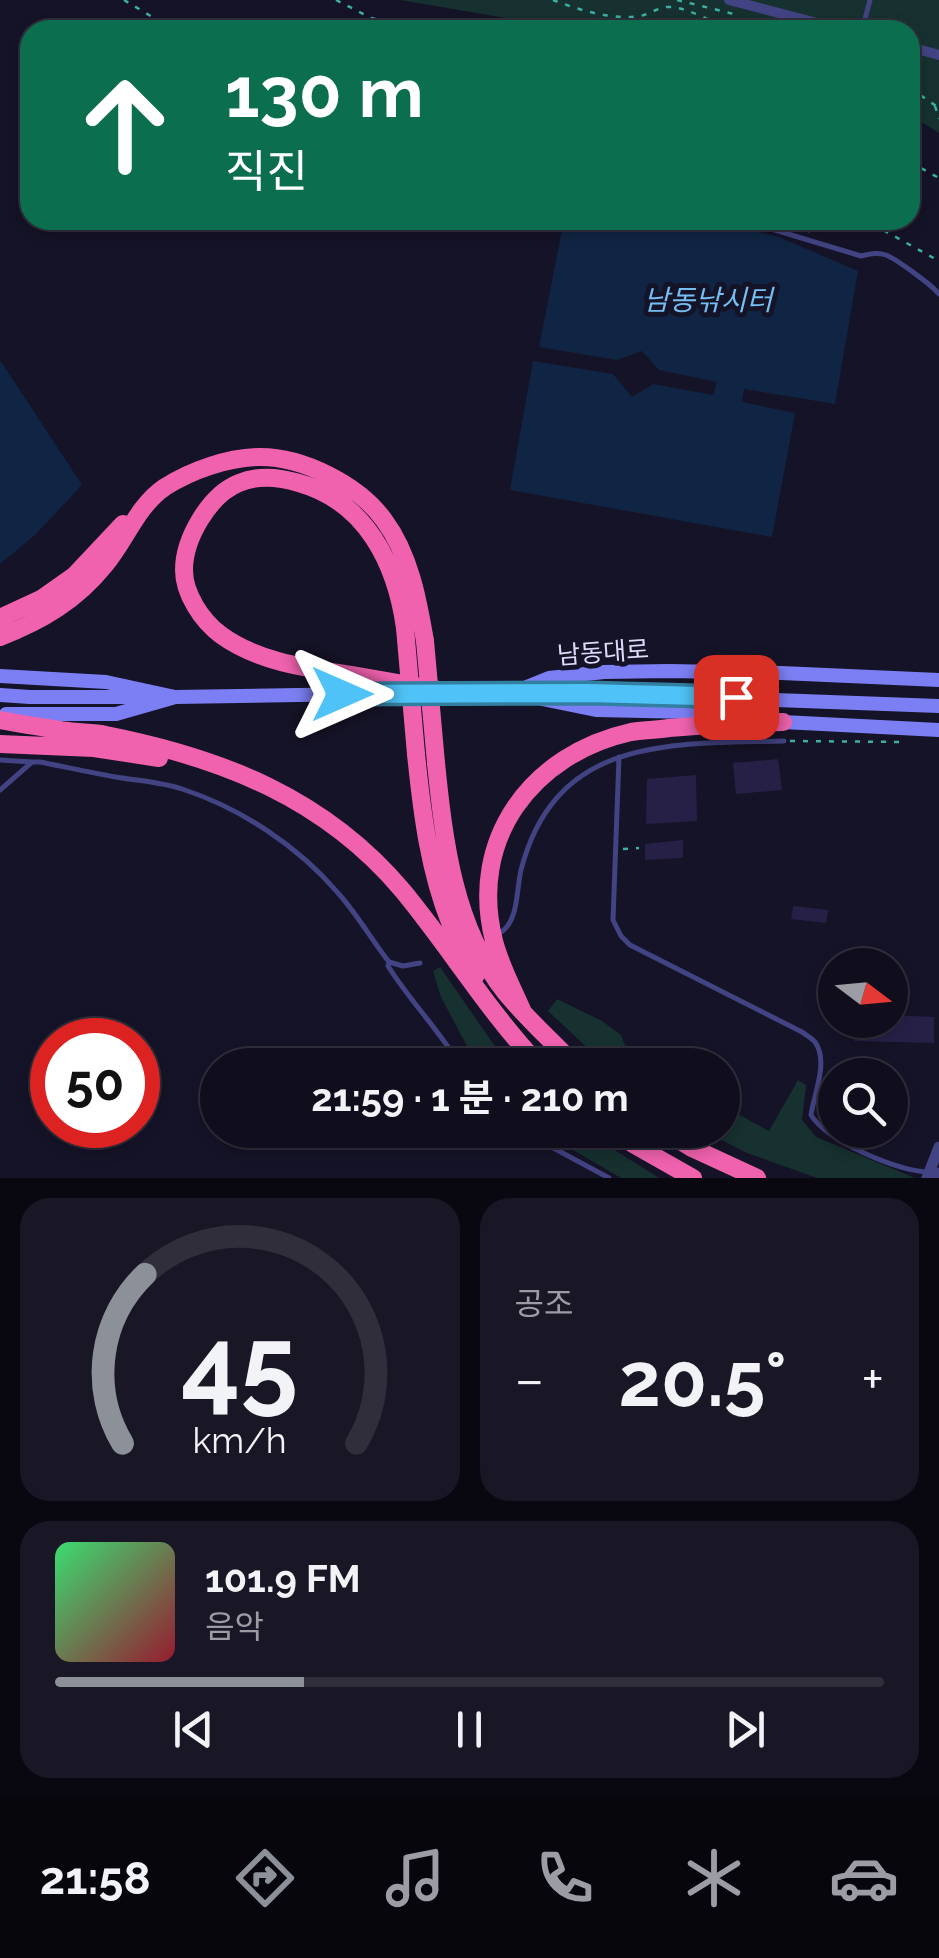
<!DOCTYPE html>
<html lang="ko">
<head>
<meta charset="utf-8">
<style>
	:root { --surface:#100e1d; --page:#191726; --text:#f1f3f6; --muted:#9c9ca4; --line:#302e3b; --accent:#8c9099 }
	body { margin:0; font-family:Raleway,"Noto Sans KR",sans-serif; background:var(--page); color:var(--text); height:100vh; display:flex; flex-direction:column; font-size:38px; white-space:nowrap }
	* { box-sizing:border-box; margin:0 }
	p { font-size:32px; color:var(--muted) }
	.icon { flex:none; width:55px; height:55px; fill:none; stroke:currentColor; stroke-width:2; stroke-linecap:round; stroke-linejoin:round }
	.map { position:relative; height:1178px; overflow:hidden }
	.details { display:flex; flex-direction:column; gap:20px; padding:20px; background:#090810; flex:1 }
	.details>* { flex:none }
	.top-card { position:absolute; left:20px; top:20px; width:900px; height:210px; border-radius:30px; box-shadow:0 5px 15px #0003,0 0 0 2px var(--line); background:#0b6e4f; color:#fff; overflow:hidden }
	.needle { width:65px; rotate:106deg }
	.tools { position:absolute; left:818px; top:948px; display:grid; gap:20px }
	.tools a { display:grid; place-items:center; width:90px; height:90px; border-radius:50%; background:var(--surface); box-shadow:0 5px 15px #0003,0 0 0 2px var(--line); font-size:50px }
	.speed { position:absolute; left:30px; top:1018px; display:flex; gap:20px; font-size:50px; font-weight:700; text-align:center }
	.speed>* { display:grid; place-content:center; width:130px; height:130px; border-radius:50%; background:var(--surface); box-shadow:0 5px 15px #0003,0 0 0 2px var(--line); line-height:1 }
	.speed .limit { border:15px solid #d22; background:#fff; color:#111 }
	.pin { position:absolute; display:grid; place-items:center; width:85px; height:85px; color:#fff; margin:-42px; border-radius:20px; box-shadow:0 5px 15px #0006 }
	.me { position:absolute; width:110px; margin:-55px; rotate:90deg; stroke-linejoin:round; filter:drop-shadow(0 0 8px #0008) }
	.turn { display:flex; align-items:center; gap:35px; height:210px; padding:0 40px; font-size:45px }
	.turn .icon { width:130px; height:130px; stroke-width:2.5 }
	.turn b { display:block; font-size:70px; line-height:85px }
	.big { font-size:75px; font-weight:700; line-height:1.1 }
	.details .tile { flex:1; display:flex; flex-direction:column; justify-content:center; gap:15px; min-width:0; padding:0 35px; border-radius:30px; background:var(--page) }
	.details .dial { align-items:center; gap:0 }
	.dial svg { height:260px; overflow:visible; fill:none; stroke:var(--line); stroke-width:7; stroke-linecap:round; text-anchor:middle }
	.dial text { fill:var(--text); stroke:none }
	.song { display:flex; align-items:center; gap:30px }
	.cover { width:120px; height:120px; border-radius:15px; background:linear-gradient(135deg,hsl(140 70% 55%),hsl(350 70% 35%)) }
	.played { height:10px; border-radius:5px; background:linear-gradient(90deg,var(--accent) 30%,var(--line) 30%) }
	.keys { display:flex; justify-content:space-around; direction:ltr }
	.heat { display:flex; justify-content:space-between; align-items:center; font-size:55px; direction:ltr }
	.details .tiles { flex:1; display:grid; gap:20px; grid-template-columns:1fr 1fr }
	.tile:last-child { grid-column:span 2 }
	.trip { position:absolute; left:200px; top:1048px; width:540px; height:100px; border-radius:50px; background:var(--surface); box-shadow:0 5px 15px #0003,0 0 0 2px var(--line); font-weight:700; line-height:100px; text-align:center }
	.tabs { display:flex; height:160px; justify-content:space-around; align-items:center; background:#06060c; color:var(--muted) }
	.tabs .icon { width:70px; height:70px }
	.tabs .active { color:var(--accent) }
	.tabs b { font-size:45px; color:var(--text) }
	.map>svg:first-child { display:block }
	.green { fill:#16312f }
	.water { fill:#102543 }
	.building { fill:#262047 }
	.lines { fill:none; stroke-linecap:round; stroke-linejoin:round }
	.path { stroke:#3cb0a3; stroke-width:2.5; stroke-dasharray:5 8; stroke-linecap:butt }
	.service { stroke:#424382; stroke-width:5 }
	.minor { stroke:#424382; stroke-width:10 }
	.tertiary { stroke:#424382; stroke-width:11 }
	.secondary { stroke:#7c7ff3; stroke-width:14 }
	.motorway { stroke:#f062ae; stroke-width:18 }
	.motorway-bridge { stroke:#f062ae; stroke-width:18 }
	.route-casing { stroke:#337fa1; stroke-width:25 }
	.route { stroke:#4fc3f7; stroke-width:18 }
	.labels { text-anchor:middle; dominant-baseline:central; stroke-width:10; stroke-linejoin:round; paint-order:stroke }
	.street-label { font-size:25px; fill:#dedcfc; stroke:#151327 }
	.water-label { font-size:28px; font-style:italic; fill:#74bef2; stroke:#151327 }
</style>
</head>
<body>
<div class="map">
<svg width="939" height="1178" viewBox="0 0 939 1178">
	<rect width="100%" height="100%" fill="#151327"/>
	<path class="green" d="M400 0H939V133L910 115V30H575Z
		M440 967 508 1065H477L441 997 433 971Z
		M557 999 602 1021 621 1035 628 1053 649 1065H606L548 1011Z
		M798 1080 806 1085 802 1120 816 1137 915 1178H817L747 1153 702 1130H722L723 1106 769 1131Z
		M539 1130H583L659 1178H621Z"/>
	<path class="water" d="M564 220H712L779 237 858 271 835 404 744 389 742 402 795 413 772 537 510 490 533 361 613 374 632 397 653 384 713 395 717 382 659 370 642 351 617 360 539 347Z
		M0 360 82 485 35 535 0 564Z"/>
	<path class="building" d="M778 759 782 790 736 794 733 763Z
		M696 775 697 821 646 824 647 779Z
		M683 840V858L645 860V844Z
		M793 906 828 910 826 923 791 919Z
		M890 1015 934 1017V1043L854 1041 853 1020H890Z"/>
	<g class="lines">
		<path class="path" d="M124 0 174 30
			M336 0 371 18 421 30
			M553 0C579 10 611 20 640 16 651 14 659 6 671 7 688 8 715 23 731 30
			M677 0 738 15
			M910 88 939 108
			M935 106 939 119
			M910 162 939 178
			M803 220 810 232
			M860 220 874 225 939 261
			M790 741 907 742
			M623 849 639 848"/>
		<path class="service" d="M862 30 870 0
			M742 220 861 256C870 254 877 252 886 255 896 259 932 285 939 294
			M619 757 613 920 621 936 630 945 802 1032C806 1035 812 1038 815 1042 829 1061 814 1094 811 1115 828 1142 894 1169 926 1172
			M0 760 32 762
			M0 790 32 762H40C66 767 91 773 116 777 139 781 163 782 185 790 242 809 299 847 338 893 357 914 371 939 389 962L388 966C410 1001 439 1030 460 1065
			M500 933C519 921 516 891 521 870 556 735 671 744 784 741
			M389 962 403 966 420 963
			M520 1130 609 1178"/>
		<path class="minor" d="M729 0 844 30
			M910 47 939 55"/>
		<path class="tertiary" d="M927 1178 939 1147
			M937 1178 939 1173"/>
		<path class="secondary" d="M0 676 106 682 175 697 419 693
			M522 689 549 678 604 672 669 671 781 673 939 680
			M450 693H588L939 706
			M0 695 30 697H144
			M542 699 596 710 739 713 783 722 939 730
			M6 714H116L172 698"/>
		<path class="motorway" d="M0 618 41 599 75 575 123 524
			M405 628C396 563 366 502 299 483 279 477 258 475 239 483 209 495 184 539 184 570 184 594 202 621 221 635 258 662 307 668 351 675 386 681 422 687 457 693
			M0 637C42 621 77 600 105 565 126 540 137 506 165 487 192 470 227 458 258 457 302 456 359 485 384 520 410 555 418 600 425 641
			M0 720C23 724 45 728 68 731 80 733 93 732 106 735 222 758 325 798 403 891 450 948 488 1011 539 1065
			M0 744 94 748 159 758
			M416 754C422 813 429 870 451 925 458 942 468 959 476 975
			M436 763C444 842 454 927 505 992 526 1018 552 1041 575 1065
			M523 1012C513 989 500 965 494 941 468 839 532 754 631 732 643 730 657 730 669 728 707 725 745 723 783 722
			M615 1130 633 1144 693 1178
			M663 1130 690 1147 757 1178"/>
		<path class="motorway-bridge" d="M405 628 416 754
			M425 641 436 763"/>
	</g>
	<g class="lines">
		<g class="route-casing">
			<path id="route" d="M342 694 588 693 736 697"/>
		</g>
		<use href="#route" class="route"/>
	</g>
	<g class="labels">
		<g class="street-label">
			<text transform="translate(603 652) rotate(-4)">남동대로</text>
		</g>
		<g class="water-label">
			<text x="708" y="300">남동낚시터</text>
		</g>
	</g>
</svg>
<div class="tools">
<a><svg class="needle" viewBox="-14 -14 28 28"><path d="M0-13l5 13h-10z" fill="#e53935"/><path d="M0 13l5-13h-10z" fill="#9c9ca4"/></svg></a>
<a><svg class="icon" aria-label="search" viewBox="0 0 24 24"><circle cx="10" cy="10" r="6"/><path d="M15 15l6 6"/></svg></a>
</div>
<div class="speed"><div class="limit">50</div></div>
<div class="pin" style="left:736px;top:697px;background:#d93025"><svg class="icon" aria-label="arrive" viewBox="0 0 24 24"><path d="M6 21V4h12l-3 4 3 4H6"/></svg></div>
<svg class="me" style="left:342px;top:694px" viewBox="-20 -20 40 40"><path d="M0-17L14 15 0 8-14 15z" fill="#4fc3f7" stroke="#fff" stroke-width="4"/></svg>
<div class="trip">21:59 · 1 분 · 210 m</div>
<div class="top-card">
<div class="turn"><svg class="icon" aria-label="ahead" viewBox="0 0 24 24"><path d="M12 20V5M6 11l6-6 6 6"/></svg><div><b>130 m</b>직진</div></div>
</div>
</div>
<section class="details">
<div class="tiles">
<div class="tile dial"><svg viewBox="0 0 100 80">
<path d="M14 69A42 42 0 1 1 86 69"/>
<path d="M14 69A42 42 0 0 1 21 17" stroke="#8c9099"/>
<text x="50" y="56" font-size="32" font-weight="700">45</text>
<text x="50" y="72" font-size="11">km/h</text>
</svg></div>
<div class="tile"><p>공조</p>
<div class="heat"><a>−</a><b class="big">20.5°</b><a>+</a></div>
</div>
<div class="tile">
<div class="song"><i class="cover"></i><div><b>101.9 FM</b><p>음악</p></div></div>
<div class="played"></div>
<div class="keys"><svg class="icon" aria-label="previous" viewBox="0 0 24 24"><path d="M18 5L8 12l10 7zM5 5v14"/></svg><svg class="icon" aria-label="pause" viewBox="0 0 24 24"><path d="M8 5v14M16 5v14"/></svg><svg class="icon" aria-label="next" viewBox="0 0 24 24"><path d="M6 5l10 7-10 7zM19 5v14"/></svg></div>
</div>
</div>
</section>
<nav class="tabs">
<b>21:58</b>
<svg class="icon active" aria-label="directions" viewBox="0 0 24 24"><path d="M12 3l9 9-9 9-9-9zM9 14v-3h6M13 9l2 2-2 2"/></svg>
<svg class="icon" aria-label="music" viewBox="0 0 24 24"><path d="M9 18V5l10-2v13"/><circle cx="6" cy="18" r="3"/><circle cx="16" cy="16" r="3"/></svg>
<svg class="icon" aria-label="phone" viewBox="0 0 24 24"><path d="M5 4h4l2 5-3 2q2 4 5 5l2-3 5 2v4C11 20 4 13 5 4z"/></svg>
<svg class="icon" aria-label="climate" viewBox="0 0 24 24"><path d="M12 3v18M4 7l16 10M4 17L20 7"/></svg>
<svg class="icon" aria-label="car" viewBox="0 0 24 24"><path d="M5 17H2v-5l4-1 3-4h7l3 4 3 1v5h-3M9 17h6M6 11h13"/><circle cx="7" cy="17" r="2"/><circle cx="17" cy="17" r="2"/></svg>
</nav>
</body>
</html>
